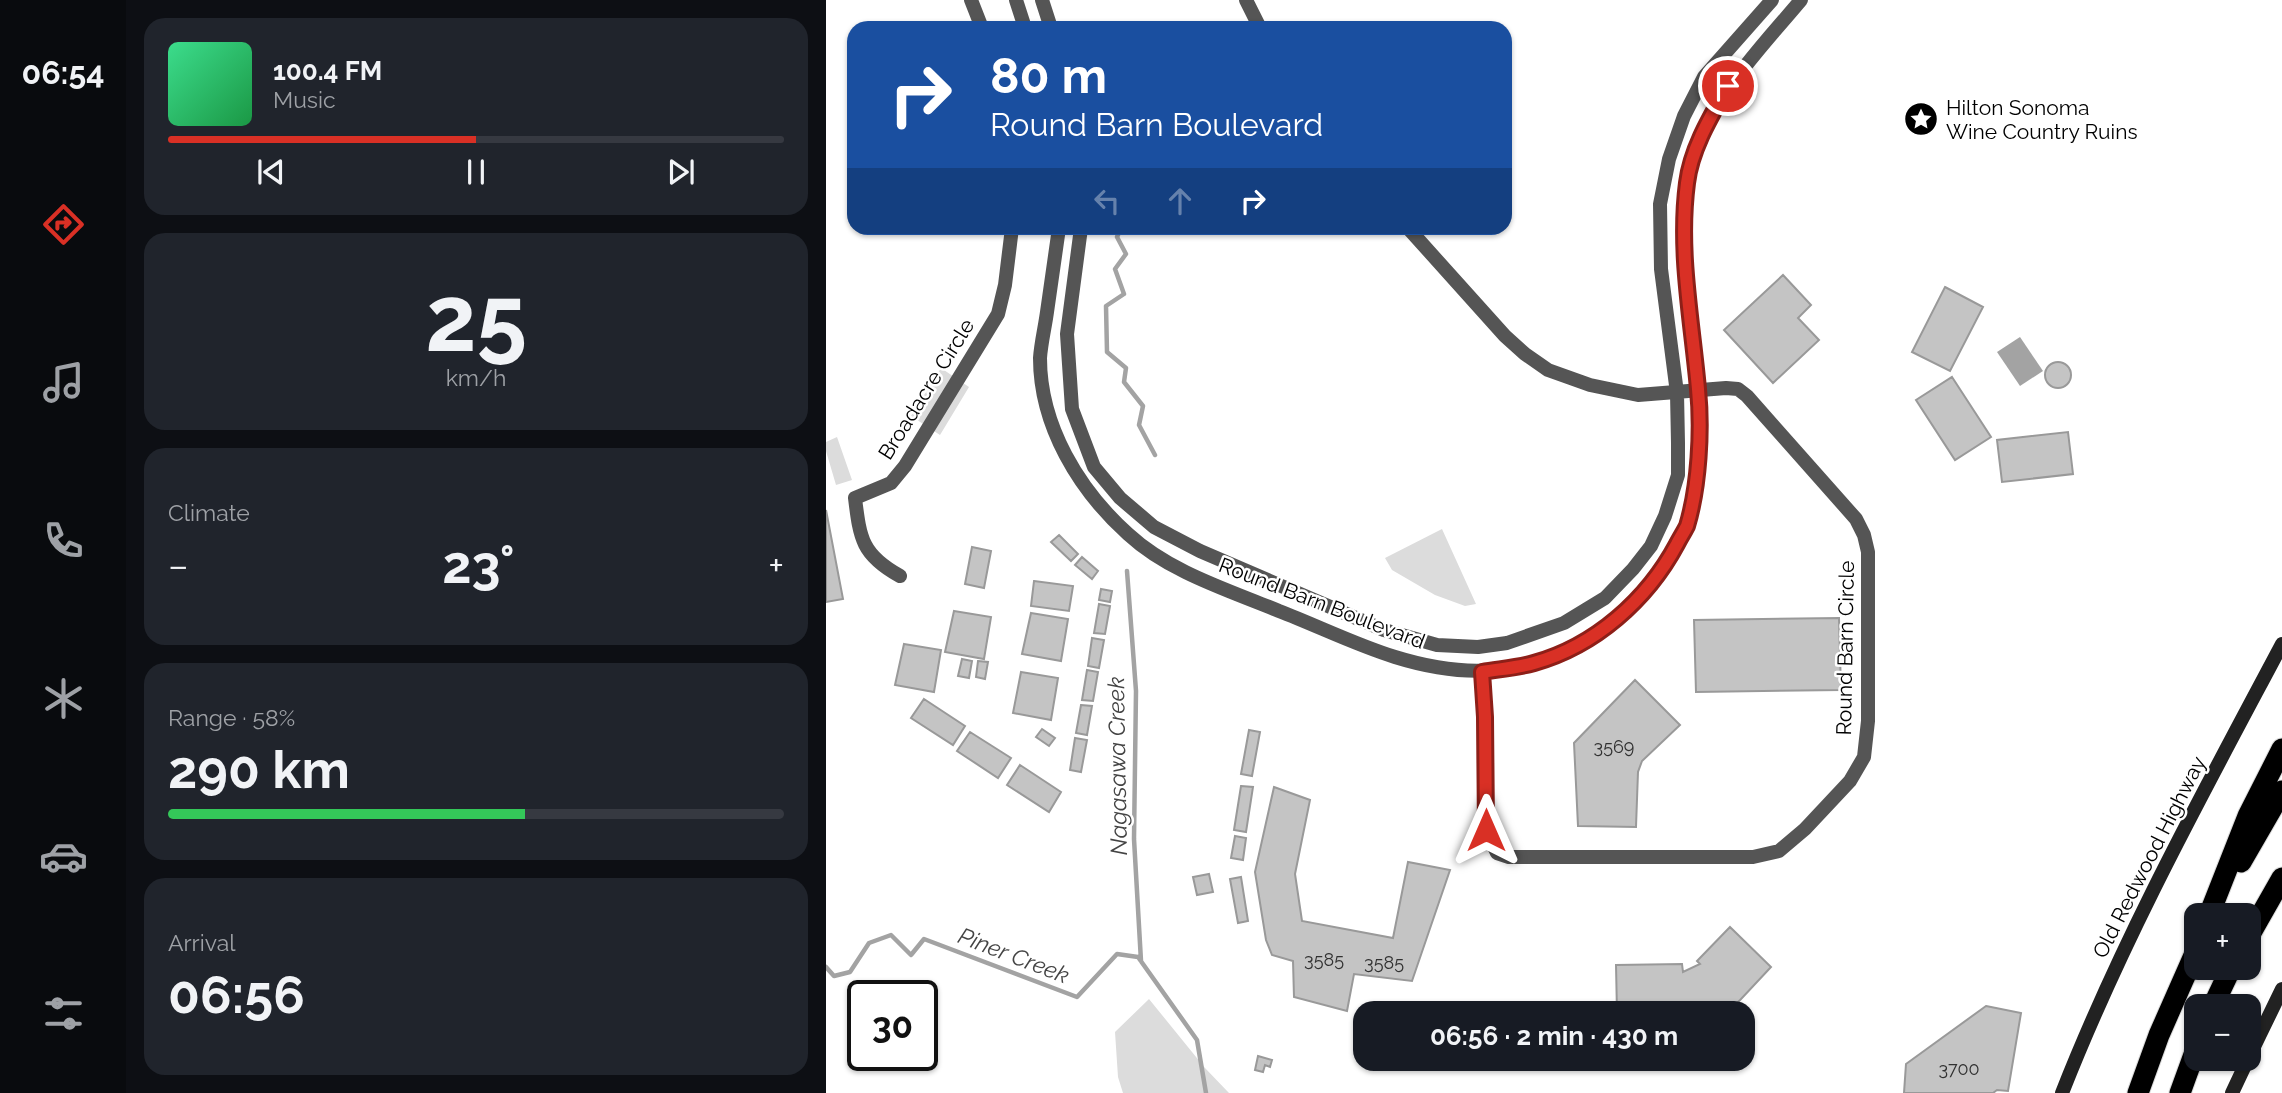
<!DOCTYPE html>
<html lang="en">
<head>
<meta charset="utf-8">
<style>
	:root { --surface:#171b24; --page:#20242c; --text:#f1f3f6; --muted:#9ea1a6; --line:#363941; --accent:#d93025 }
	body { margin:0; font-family:Raleway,sans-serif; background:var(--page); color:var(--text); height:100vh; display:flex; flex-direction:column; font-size:26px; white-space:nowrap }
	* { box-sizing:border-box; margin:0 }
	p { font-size:23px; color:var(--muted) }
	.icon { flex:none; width:38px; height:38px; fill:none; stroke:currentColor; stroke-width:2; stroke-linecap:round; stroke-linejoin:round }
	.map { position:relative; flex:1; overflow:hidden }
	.side { display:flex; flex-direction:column; gap:18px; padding:18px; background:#0d0f14; width:700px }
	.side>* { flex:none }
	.top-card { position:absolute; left:21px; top:21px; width:665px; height:214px; border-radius:21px; box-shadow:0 2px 5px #0004; background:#1a4fa0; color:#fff; overflow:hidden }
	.controls { position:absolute; left:1358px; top:903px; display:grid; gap:14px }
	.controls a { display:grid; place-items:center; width:77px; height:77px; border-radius:14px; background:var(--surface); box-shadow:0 2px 5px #0004; font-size:35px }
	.speed { position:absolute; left:21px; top:980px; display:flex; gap:14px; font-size:35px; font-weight:700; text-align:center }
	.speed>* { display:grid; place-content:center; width:91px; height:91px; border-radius:50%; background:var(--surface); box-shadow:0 2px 5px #0004; line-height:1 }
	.speed .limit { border:4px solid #111; border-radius:10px; background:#fff; color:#111 }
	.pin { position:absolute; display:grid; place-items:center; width:60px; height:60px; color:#fff; margin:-30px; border:4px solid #fff; border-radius:50%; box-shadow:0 2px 7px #0007 }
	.me { position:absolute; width:77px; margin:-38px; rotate:0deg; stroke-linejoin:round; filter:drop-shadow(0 0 5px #0008) }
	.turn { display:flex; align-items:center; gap:24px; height:147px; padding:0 28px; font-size:32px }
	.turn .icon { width:91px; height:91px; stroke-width:2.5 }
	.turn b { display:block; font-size:49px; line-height:60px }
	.lanes { display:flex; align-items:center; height:66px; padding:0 28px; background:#0003; justify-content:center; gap:35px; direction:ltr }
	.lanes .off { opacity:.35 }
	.big { font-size:52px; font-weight:700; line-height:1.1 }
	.side .widget { flex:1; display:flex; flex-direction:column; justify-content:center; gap:10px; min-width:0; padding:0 24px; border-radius:21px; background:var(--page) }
	.side .dial { align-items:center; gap:0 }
	.dial b { font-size:91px; line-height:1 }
	.song { display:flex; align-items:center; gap:21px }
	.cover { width:84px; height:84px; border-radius:10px; background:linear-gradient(135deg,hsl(150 70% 55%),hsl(140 70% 35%)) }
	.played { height:7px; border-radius:4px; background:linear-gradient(90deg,var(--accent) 50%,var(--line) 50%) }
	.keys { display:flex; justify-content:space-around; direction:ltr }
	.heat { display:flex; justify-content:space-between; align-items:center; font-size:38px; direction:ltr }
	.charge { height:10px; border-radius:5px; background:linear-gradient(90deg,#34c759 58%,var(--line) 0) }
	.trip { position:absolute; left:527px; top:1001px; width:402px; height:70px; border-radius:21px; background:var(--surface); box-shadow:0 2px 5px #0004; font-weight:700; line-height:70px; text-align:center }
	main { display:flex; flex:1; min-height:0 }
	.menu { display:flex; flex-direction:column; width:126px; justify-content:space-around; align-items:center; background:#090b0e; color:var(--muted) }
	.menu .icon { width:49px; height:49px }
	.menu .current { color:var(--accent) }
	.menu b { font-size:32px; color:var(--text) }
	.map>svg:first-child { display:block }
	.green { fill:#dcdcdc }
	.water { fill:#a3a3a3 }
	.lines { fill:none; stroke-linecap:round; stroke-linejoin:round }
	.stream { stroke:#a3a3a3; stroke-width:4.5 }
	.building { fill:#c4c4c4; stroke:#999; stroke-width:2 }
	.highway-casing { stroke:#dbdbdb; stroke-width:23 }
	.street { stroke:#555; stroke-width:14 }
	.secondary { stroke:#222; stroke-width:14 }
	.highway { stroke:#000; stroke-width:21 }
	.route-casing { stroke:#8d1f18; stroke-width:18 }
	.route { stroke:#d93025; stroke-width:12 }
	.labels { text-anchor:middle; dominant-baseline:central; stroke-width:5; stroke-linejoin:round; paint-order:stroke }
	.number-label { font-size:18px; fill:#313131 }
	.poi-label { font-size:21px; fill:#000; stroke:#fff; text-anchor:start }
	.street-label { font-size:21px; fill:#000; stroke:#fff }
	.water-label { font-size:23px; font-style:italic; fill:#444; stroke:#fff }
</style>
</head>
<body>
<main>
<nav class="menu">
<b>06:54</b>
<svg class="icon current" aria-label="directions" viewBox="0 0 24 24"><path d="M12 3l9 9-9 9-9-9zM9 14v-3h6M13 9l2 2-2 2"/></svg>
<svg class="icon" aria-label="music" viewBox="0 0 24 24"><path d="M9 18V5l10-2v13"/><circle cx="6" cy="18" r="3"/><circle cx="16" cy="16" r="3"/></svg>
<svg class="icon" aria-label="phone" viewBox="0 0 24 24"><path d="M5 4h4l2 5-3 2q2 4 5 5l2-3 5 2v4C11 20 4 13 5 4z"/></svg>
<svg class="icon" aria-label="climate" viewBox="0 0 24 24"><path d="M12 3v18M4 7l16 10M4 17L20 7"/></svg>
<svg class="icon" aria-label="car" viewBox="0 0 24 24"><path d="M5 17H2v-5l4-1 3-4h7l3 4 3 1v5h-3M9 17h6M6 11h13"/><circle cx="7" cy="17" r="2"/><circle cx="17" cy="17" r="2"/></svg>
<svg class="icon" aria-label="filters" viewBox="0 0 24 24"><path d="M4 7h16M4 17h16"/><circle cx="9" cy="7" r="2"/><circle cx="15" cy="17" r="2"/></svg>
</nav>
<section class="side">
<div class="widget">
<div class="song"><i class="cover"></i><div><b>100.4 FM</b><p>Music</p></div></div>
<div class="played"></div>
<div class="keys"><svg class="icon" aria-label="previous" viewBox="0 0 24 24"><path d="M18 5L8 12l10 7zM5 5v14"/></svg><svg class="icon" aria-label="pause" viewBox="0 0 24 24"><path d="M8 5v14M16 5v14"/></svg><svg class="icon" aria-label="next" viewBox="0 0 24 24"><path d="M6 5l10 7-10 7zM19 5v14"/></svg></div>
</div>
<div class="widget dial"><b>25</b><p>km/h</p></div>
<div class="widget"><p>Climate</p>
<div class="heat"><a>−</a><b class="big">23°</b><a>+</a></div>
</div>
<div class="widget"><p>Range · 58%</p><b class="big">290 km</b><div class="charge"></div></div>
<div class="widget"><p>Arrival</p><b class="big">06:56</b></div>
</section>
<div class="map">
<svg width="1456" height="1093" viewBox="0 0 1456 1093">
	<rect width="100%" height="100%" fill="#fff"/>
	<path class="green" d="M115 368 143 387 114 435 85 416Z
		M11 437 26 480 10 485 0 451V442Z
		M616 529 650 604 639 606 609 595 566 570 559 558Z
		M323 999 379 1068 403 1093H297L292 1077 289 1032Z"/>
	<path class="water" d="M1194 337 1217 371 1194 386 1171 352Z"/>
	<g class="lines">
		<path class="stream" d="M295 228 291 237 300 254 289 269 298 294 280 306 281 352 300 368 298 382 317 406 313 425 329 455
			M301 571 310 691 308 839 315 961
			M0 967 8 976 24 972 43 943 65 935 85 955 98 939 251 997 291 954 312 957 371 1040 380 1093"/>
	</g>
	<path class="building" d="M957 275 985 305 972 318 993 340 947 383 898 330Z
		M1119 287 1157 307 1124 371 1086 352Z
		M1219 375a13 13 0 1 1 26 0a13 13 0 1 1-26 0Z
		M1126 377 1165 437 1129 460 1090 400Z
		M1242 432 1247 474 1176 482 1171 440Z
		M0 510 17 599 0 602Z
		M233 535 252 554 245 561 225 542Z
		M146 547 165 551 158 588 139 584Z
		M256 557 272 571 266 579 249 565Z
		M208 581 247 586 243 611 205 606Z
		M275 589 286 591 284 602 273 600Z
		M273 604 284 606 279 634 268 633Z
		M128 611 165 617 158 659 119 652Z
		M205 613 242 619 235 661 196 654Z
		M1013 618 1015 690 870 692 868 620Z
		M266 638 278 640 273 668 262 666Z
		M78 644 115 650 108 692 69 685Z
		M136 659 146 661 143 678 132 676Z
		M152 661 162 662 159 679 150 677Z
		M261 670 272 672 267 701 256 700Z
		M195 672 232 678 225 720 187 713Z
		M809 680 854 725 816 761 812 772 810 827 752 826 748 743Z
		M98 699 139 726 127 745 85 718Z
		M255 705 266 706 261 735 250 733Z
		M216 729 229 738 223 746 210 737Z
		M423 730 434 732 426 776 415 774Z
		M144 732 185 758 172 778 131 751Z
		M249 738 261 740 255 772 244 770Z
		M194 765 235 792 223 812 181 785Z
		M415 786 427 787 420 832 408 830Z
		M448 787 484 800 469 874 476 921 567 938 582 862 624 870 586 981 528 974 521 1011 468 997 467 961 446 955 440 940 429 872Z
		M409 836 420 838 417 860 405 858Z
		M383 874 387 892 371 895 367 877Z
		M415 877 422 921 412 923 404 879Z
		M904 927 945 967 902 1013H791L790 965 856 964 857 972 874 964 871 961Z
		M1160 1006 1195 1013 1182 1091 1171 1090 1167 1093H1078L1080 1064Z
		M432 1056 446 1060 444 1067 439 1065 437 1072 429 1070Z"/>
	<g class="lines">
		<g class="highway-casing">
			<path id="highway" d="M1415 862 1456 791
				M1383 915 1422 816 1456 749
				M1423 936 1456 878
				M1387 1006 1405 968
				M1312 1093 1333 1035 1370 951
				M1354 1093 1370 1049"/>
		</g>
		<path class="street" d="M145 0 156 28
			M190 0 199 28
			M216 0 225 28
			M420 0 434 28
			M233 228C229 256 225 284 221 312 219 327 215 343 214 358 214 426 253 490 302 534 343 572 402 590 453 611 492 626 530 645 569 657 640 679 697 676 763 638 804 613 840 574 859 529 870 504 874 450 874 422 874 367 862 313 859 259 858 234 856 207 861 182 874 108 929 55 975 0
			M255 228 241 334 246 409 268 467 294 498 328 527 374 551 558 630 611 645 652 647 681 643 738 623 779 598 807 569 825 546 839 516 852 475V443L851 393 835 269 834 204 843 159 858 116 878 77 946 0
			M582 228 679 336 699 354 722 370 764 385 812 395 900 388 912 389 921 396 1030 519 1038 535 1042 552V721L1038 757 1024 781 979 829 953 851 927 857H683L671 853 660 830 659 717 656 672
			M74 576C36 555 34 539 29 498L65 483 79 466 172 314 179 285 186 228"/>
		<path class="secondary" d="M1423 1057 1456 989
			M1236 1093C1297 938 1378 791 1456 644
			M1406 1093 1422 1059"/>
		<use href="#highway" class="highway"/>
	</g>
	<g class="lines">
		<g class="route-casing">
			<path id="route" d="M660 830 659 717 656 672C673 669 691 668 708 663 769 646 821 600 851 544 854 538 858 532 861 526 873 486 876 430 872 389 866 321 852 252 861 183 865 149 885 116 902 86"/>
		</g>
		<use href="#route" class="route"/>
	</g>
	<defs>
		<g id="sight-disc" transform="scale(1.75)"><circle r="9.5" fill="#000" stroke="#fff"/><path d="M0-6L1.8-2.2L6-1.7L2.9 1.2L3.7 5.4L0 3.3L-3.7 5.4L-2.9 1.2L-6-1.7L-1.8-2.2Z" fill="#fff"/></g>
	</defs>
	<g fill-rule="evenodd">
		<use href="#sight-disc" x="1095" y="119"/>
	</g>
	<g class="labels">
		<g class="number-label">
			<text x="788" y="746">3569</text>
			<text x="498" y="959">3585</text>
			<text x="558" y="962">3585</text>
			<text x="1133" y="1068">3700</text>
		</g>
		<g class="poi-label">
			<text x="1120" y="107">Hilton Sonoma<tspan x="1120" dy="24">Wine Country Ruins</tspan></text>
		</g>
		<g class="street-label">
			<text transform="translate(100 389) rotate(-58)">Broadacre Circle</text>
			<text transform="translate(496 603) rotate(21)">Round Barn Boulevard</text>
			<text transform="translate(1019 648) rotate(-89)">Round Barn Circle</text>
			<text transform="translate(1323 857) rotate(-63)">Old Redwood Highway</text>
		</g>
		<g class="water-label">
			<text transform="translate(291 766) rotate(-91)">Nagasawa Creek</text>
			<text transform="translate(188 955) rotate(21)">Piner Creek</text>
		</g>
	</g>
</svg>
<div class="controls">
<a>+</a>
<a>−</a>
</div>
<div class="speed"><div class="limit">30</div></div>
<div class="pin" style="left:902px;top:86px;background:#d93025"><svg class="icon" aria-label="arrive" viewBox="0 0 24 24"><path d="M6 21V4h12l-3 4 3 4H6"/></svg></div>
<svg class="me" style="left:660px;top:830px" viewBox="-20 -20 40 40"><path d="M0-17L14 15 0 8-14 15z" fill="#d93025" stroke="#fff" stroke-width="4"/></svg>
<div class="trip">06:56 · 2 min · 430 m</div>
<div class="top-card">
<div class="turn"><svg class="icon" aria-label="right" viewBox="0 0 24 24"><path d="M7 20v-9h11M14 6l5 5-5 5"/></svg><div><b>80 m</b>Round Barn Boulevard</div></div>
<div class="lanes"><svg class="icon off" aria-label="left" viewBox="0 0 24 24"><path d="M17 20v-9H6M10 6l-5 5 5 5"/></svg><svg class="icon off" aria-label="ahead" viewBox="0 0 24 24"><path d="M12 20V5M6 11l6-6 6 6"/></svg><svg class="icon" aria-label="right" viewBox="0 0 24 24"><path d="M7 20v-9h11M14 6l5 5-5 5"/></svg></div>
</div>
</div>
</main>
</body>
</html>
